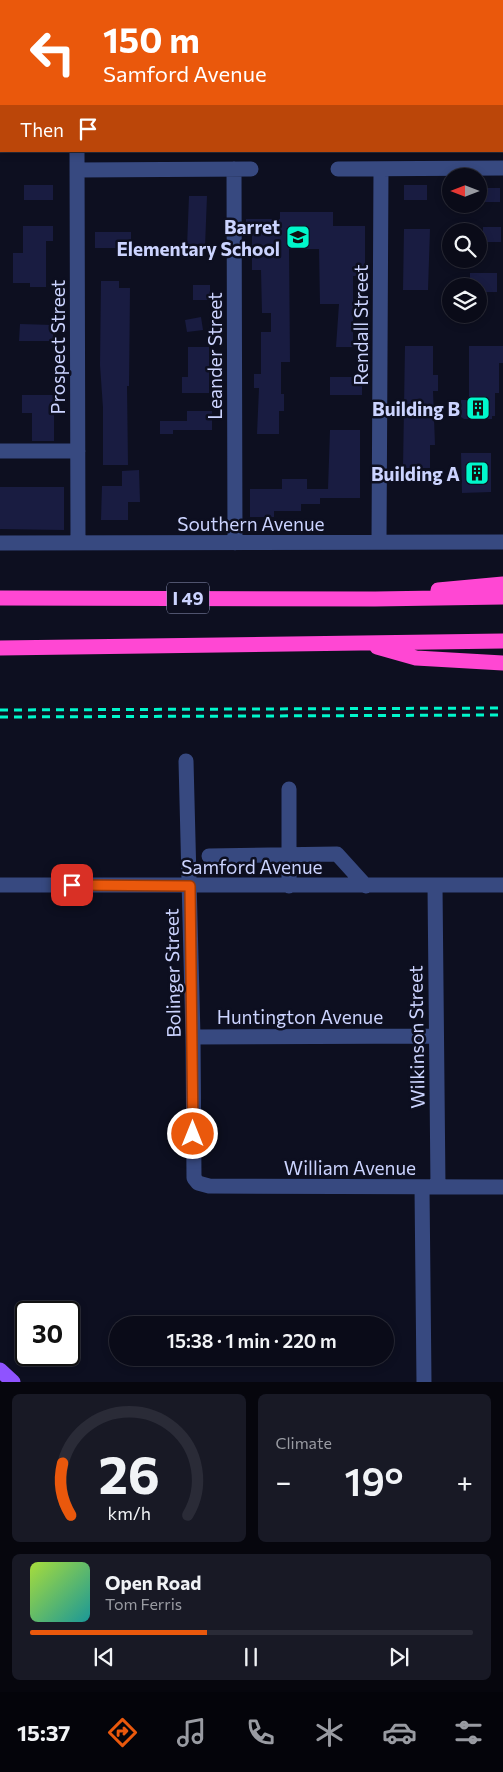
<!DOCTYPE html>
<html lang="en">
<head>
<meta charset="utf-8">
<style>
	:root { --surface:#0a0b18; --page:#181925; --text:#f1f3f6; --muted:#999ba2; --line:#2a2b37; --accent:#ea580c }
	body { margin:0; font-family:Commissioner,sans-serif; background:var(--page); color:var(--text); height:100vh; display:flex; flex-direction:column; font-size:19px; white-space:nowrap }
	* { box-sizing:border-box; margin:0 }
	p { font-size:16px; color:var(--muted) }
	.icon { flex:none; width:28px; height:28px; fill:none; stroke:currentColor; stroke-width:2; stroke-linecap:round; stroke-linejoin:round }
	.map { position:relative; height:1382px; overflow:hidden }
	.drawer { display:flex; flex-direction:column; gap:12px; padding:12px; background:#06060d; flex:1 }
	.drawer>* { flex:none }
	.banner { position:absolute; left:0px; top:0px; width:504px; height:152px; box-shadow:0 2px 8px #0003,0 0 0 1px var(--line); background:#ea580c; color:#fff; overflow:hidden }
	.needle { width:32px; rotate:270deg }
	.tools { position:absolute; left:442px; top:168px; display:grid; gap:10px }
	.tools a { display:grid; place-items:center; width:45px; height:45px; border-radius:50%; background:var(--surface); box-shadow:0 2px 8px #0003,0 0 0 1px var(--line); font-size:25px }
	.speed { position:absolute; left:15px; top:1301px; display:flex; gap:10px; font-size:25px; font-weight:700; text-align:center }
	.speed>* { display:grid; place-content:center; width:65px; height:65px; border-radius:50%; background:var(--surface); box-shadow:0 2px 8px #0003,0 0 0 1px var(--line); line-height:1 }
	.speed .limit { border:2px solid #111; border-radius:8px; background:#fff; color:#111 }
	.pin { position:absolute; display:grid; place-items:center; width:42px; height:42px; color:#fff; margin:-21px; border-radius:10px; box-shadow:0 2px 8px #0006 }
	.me { position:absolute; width:55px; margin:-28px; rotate:0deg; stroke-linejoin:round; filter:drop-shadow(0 0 4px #0008) }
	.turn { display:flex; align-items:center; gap:18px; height:105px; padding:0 20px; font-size:22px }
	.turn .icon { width:65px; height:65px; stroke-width:2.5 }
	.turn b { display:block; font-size:35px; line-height:42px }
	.then { display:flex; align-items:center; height:48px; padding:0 20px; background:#0003; gap:10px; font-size:19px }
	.big { font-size:38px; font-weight:600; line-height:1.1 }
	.drawer .card { flex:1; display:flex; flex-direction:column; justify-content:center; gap:8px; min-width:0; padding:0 18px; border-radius:8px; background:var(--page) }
	.drawer .dial { align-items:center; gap:0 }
	.dial svg { height:130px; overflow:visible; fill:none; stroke:var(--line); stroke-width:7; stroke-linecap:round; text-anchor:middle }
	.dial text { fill:var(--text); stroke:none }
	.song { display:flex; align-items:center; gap:15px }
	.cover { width:60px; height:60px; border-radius:8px; background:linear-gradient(135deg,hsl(80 70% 55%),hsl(180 70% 35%)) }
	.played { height:5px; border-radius:2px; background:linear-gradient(90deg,var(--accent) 40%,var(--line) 40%) }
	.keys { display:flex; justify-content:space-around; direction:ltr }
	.heat { display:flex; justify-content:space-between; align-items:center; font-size:28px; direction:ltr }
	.drawer .tiles { flex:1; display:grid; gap:12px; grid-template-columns:1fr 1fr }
	.card:last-child { grid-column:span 2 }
	.trip { position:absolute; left:109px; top:1316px; width:285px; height:50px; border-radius:25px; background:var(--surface); box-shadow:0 2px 8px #0003,0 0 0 1px var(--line); font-weight:600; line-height:50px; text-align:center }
	.menu { display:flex; height:80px; justify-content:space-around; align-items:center; background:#04040a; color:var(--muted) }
	.menu .icon { width:35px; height:35px }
	.menu .on { color:var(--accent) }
	.menu b { font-size:22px; color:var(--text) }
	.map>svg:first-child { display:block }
	.green { fill:#102a22 }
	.building { fill:#191c41 }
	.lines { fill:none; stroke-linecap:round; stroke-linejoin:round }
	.minor { stroke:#374980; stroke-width:15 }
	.major { stroke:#8f53ff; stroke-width:15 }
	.highway { stroke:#ff47d3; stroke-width:15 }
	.rail { stroke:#00f7cb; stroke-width:3; stroke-dasharray:8 6; stroke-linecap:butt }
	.route-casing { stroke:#983908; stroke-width:12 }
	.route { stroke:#ea580c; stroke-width:9 }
	.labels { text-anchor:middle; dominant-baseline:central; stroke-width:5; stroke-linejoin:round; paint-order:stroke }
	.shield { fill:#0d0f20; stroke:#9399bc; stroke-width:1 }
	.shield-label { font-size:18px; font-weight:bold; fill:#ccd4ff }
	.poi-label { font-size:19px; font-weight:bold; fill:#ccd4ff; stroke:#0d0f20; text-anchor:end }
	.street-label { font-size:19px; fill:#ccd4ff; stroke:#0d0f20 }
</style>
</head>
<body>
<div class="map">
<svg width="503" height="1382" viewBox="0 0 503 1382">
	<rect width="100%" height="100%" fill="#0d0f20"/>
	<path class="green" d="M88 151H358L88 153Z"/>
	<path class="building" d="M24 185H53V200H24Z
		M404 185H427V200H404Z
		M479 188H500V202H479Z
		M189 196H207L205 247H187Z
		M280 212H333V226H365V276H353V347H336L339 304H320L319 249H289L290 362H281V394H284V411H279V434H257L259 388H254V374H261V332H271V313H262L261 270H252V228H246V219H280Z
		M23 226H53V241H46V287H30V283H13V253H23Z
		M483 227H501V242H483Z
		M404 229H430L428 290H403Z
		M95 232H131V248H95Z
		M470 273H497V292H479V286H470Z
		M101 281H119V288H130L129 386H127L128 465H103V408L100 365Z
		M193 285H210V300H193Z
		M201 317 203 330 187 332 185 320Z
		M20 324 53 325V341H19Z
		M405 346H433V375H438V391H433L435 445H430V468H403Z
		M469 346H503V363H499V393H495V416H492V419H464L461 417V400H469Z
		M188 347H209V393H182V377H188Z
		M330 377H362V395H330Z
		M22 395H54V441H32V413H22Z
		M187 411H212V430H173V434H160V421H187Z
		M330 430H360V498H320V504H301V511H274V517H250V489H282V479H307V489H328Z
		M461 453H491V492L462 493Z
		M139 470 140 502H128V520H101L102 486H122V471Z
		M0 487H64V530L0 529Z"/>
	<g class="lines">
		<path class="minor" d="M77 0V1
			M77 151 78 543
			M234 169 235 543
			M338 169 503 168
			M77 170 251 169
			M0 451H78
			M379 542 381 169
			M0 543 503 542
			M186 761 193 1037 194 1178 198 1183 209 1186 503 1187
			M209 856 337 854 366 886
			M0 885H503
			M289 886V789
			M435 886 438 1187
			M193 1037 436 1036
			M422 1187 424 1382"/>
		<path class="major" d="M0 1370 13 1382"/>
		<path class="highway" d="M438 590 503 584
			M0 598 375 599 503 597
			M377 647 416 658 503 663
			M0 648 503 641"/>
		<path class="rail" d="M0 710 503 708
			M0 717 503 715"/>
	</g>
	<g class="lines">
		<g class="route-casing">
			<path id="route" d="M72 885 190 886 193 1134"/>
		</g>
		<use href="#route" class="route"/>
	</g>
	<defs>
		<g id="school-square" transform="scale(1.25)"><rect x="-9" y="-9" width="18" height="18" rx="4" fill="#00f7cb" stroke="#0d0f20"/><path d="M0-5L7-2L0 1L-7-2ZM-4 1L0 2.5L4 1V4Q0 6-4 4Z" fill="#111"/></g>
		<g id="building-square" transform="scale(1.25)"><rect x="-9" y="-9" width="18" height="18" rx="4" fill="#00f7cb" stroke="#0d0f20"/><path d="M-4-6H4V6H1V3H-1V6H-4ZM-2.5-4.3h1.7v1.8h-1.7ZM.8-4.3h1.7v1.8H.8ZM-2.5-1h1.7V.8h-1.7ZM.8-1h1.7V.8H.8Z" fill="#111"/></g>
	</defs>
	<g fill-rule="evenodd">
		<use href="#school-square" x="298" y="237"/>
		<use href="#building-square" x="478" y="408"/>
		<use href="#building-square" x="477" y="473"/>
	</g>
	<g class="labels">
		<rect class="shield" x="167" y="582.5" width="42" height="31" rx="4"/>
		<g class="shield-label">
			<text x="188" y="598">I 49</text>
		</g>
		<g class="poi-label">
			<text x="280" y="226">Barret<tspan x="280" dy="22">Elementary School</tspan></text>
			<text x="460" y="408">Building B</text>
			<text x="460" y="473">Building A</text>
		</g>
		<g class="street-label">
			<text transform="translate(360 325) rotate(-90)">Rendall Street</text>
			<text transform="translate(57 347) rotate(-90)">Prospect Street</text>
			<text transform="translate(214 356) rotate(-90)">Leander Street</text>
			<text x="251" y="523">Southern Avenue</text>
			<text x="252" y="866">Samford Avenue</text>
			<text transform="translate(172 973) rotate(-91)">Bolinger Street</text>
			<text x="300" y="1016">Huntington Avenue</text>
			<text transform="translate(416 1037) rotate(-91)">Wilkinson Street</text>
			<text x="350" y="1167">William Avenue</text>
		</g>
	</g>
</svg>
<div class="tools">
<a><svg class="needle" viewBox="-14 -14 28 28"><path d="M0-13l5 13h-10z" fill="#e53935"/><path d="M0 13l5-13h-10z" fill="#999ba2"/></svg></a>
<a><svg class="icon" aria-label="search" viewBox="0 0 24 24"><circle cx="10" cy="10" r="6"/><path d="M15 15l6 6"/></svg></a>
<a><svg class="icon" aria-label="layers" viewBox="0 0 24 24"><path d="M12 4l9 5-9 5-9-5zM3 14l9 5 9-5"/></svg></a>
</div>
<div class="speed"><div class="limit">30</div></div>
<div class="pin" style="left:72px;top:885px;background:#d93025"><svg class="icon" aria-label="arrive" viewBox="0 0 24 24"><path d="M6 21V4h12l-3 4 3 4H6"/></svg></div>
<svg class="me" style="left:193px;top:1134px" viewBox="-20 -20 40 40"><circle r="17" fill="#ea580c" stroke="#fff" stroke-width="3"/><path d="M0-11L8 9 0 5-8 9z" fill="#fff"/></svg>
<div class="trip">15:38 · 1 min · 220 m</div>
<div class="banner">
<div class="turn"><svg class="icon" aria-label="left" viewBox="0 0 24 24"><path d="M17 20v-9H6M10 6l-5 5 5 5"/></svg><div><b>150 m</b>Samford Avenue</div></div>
<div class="then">Then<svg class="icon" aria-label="arrive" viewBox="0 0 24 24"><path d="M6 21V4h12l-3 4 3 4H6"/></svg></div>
</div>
</div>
<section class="drawer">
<div class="tiles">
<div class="card dial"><svg viewBox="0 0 100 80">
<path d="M14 69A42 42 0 1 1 86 69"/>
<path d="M14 69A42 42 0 0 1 9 37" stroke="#ea580c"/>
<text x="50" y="56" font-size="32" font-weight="700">26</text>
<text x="50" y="72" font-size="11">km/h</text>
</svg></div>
<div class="card"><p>Climate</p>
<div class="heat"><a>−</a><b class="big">19°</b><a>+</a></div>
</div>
<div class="card">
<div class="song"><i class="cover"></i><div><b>Open Road</b><p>Tom Ferris</p></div></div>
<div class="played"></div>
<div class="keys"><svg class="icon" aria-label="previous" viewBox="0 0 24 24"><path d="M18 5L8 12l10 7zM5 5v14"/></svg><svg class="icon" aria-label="pause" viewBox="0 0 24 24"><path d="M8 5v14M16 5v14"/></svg><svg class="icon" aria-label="next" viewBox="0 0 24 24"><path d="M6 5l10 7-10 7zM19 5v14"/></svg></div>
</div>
</div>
</section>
<nav class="menu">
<b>15:37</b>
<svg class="icon on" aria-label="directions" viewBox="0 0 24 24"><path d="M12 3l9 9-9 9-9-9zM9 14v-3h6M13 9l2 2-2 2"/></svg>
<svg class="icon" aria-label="music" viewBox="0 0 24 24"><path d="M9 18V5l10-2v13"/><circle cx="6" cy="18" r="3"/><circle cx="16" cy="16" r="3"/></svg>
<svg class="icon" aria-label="phone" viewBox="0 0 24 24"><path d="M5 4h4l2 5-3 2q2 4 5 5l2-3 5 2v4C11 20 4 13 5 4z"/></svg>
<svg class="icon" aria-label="climate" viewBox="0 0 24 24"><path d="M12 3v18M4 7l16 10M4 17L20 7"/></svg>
<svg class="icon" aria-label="car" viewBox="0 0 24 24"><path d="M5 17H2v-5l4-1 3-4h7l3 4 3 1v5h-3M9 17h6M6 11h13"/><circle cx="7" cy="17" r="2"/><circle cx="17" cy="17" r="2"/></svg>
<svg class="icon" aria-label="filters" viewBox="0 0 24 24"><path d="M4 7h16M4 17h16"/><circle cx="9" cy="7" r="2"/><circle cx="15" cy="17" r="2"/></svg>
</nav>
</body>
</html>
